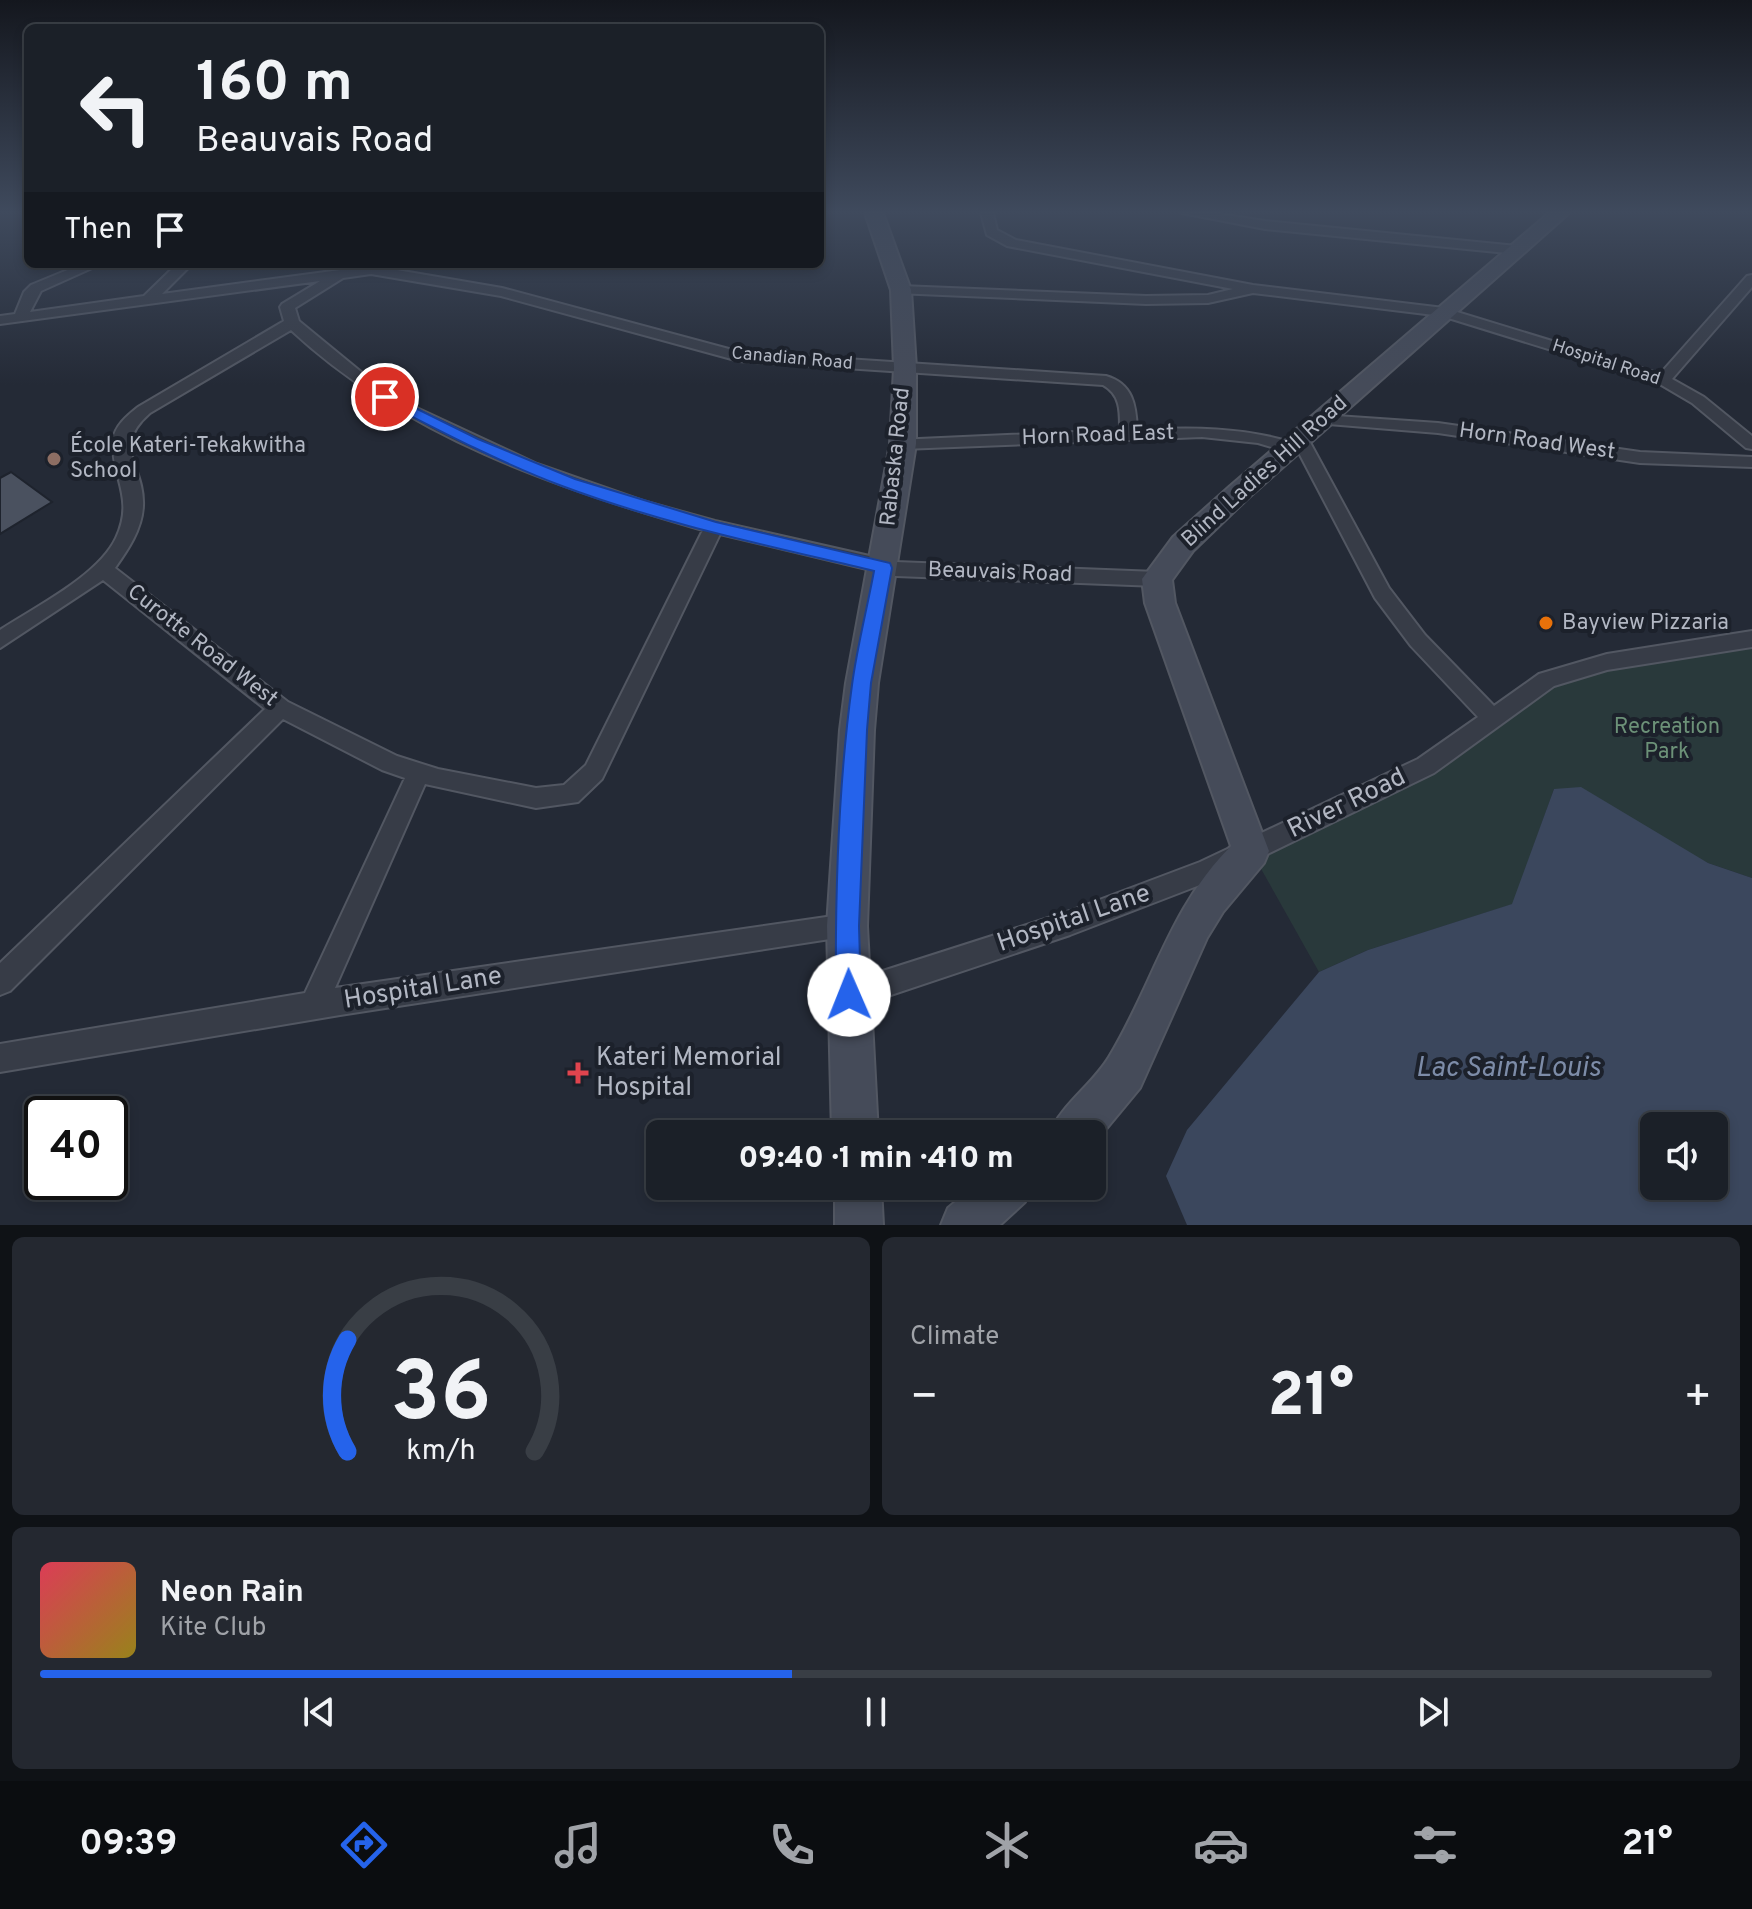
<!DOCTYPE html>
<html lang="en">
<head>
<meta charset="utf-8">
<style>
	:root { --surface:#1b2028; --page:#242830; --text:#f1f3f6; --muted:#a0a3a8; --line:#393e45; --accent:#2563eb }
	body { margin:0; font-family:Overpass,sans-serif; background:var(--page); color:var(--text); height:100vh; display:flex; flex-direction:column; font-size:30px; white-space:nowrap }
	* { box-sizing:border-box; margin:0 }
	p { font-size:26px; color:var(--muted) }
	.icon { flex:none; width:44px; height:44px; fill:none; stroke:currentColor; stroke-width:2; stroke-linecap:round; stroke-linejoin:round }
	.map { position:relative; height:1225px; overflow:hidden }
	.drawer { display:flex; flex-direction:column; gap:12px; padding:12px; background:#0f1216; flex:1 }
	.drawer>* { flex:none }
	.guide { position:absolute; left:24px; top:24px; width:800px; height:244px; border-radius:12px; box-shadow:0 4px 12px #0003,0 0 0 2px var(--line); background:#1b2028; color:var(--text); overflow:hidden }
	.tools { position:absolute; left:1640px; top:1112px; display:grid; gap:16px }
	.tools a { display:grid; place-items:center; width:88px; height:88px; border-radius:12px; background:var(--surface); box-shadow:0 4px 12px #0003,0 0 0 2px var(--line); font-size:40px }
	.speed { position:absolute; left:24px; top:1096px; display:flex; gap:16px; font-size:40px; font-weight:700; text-align:center }
	.speed>* { display:grid; place-content:center; width:104px; height:104px; border-radius:50%; background:var(--surface); box-shadow:0 4px 12px #0003,0 0 0 2px var(--line); line-height:1 }
	.speed .limit { border:4px solid #111; border-radius:12px; background:#fff; color:#111 }
	.pin { position:absolute; display:grid; place-items:center; width:68px; height:68px; color:#fff; margin:-34px; border:4px solid #fff; border-radius:50%; box-shadow:0 2px 8px #0007 }
	.me { position:absolute; width:88px; margin:-44px; rotate:359deg; stroke-linejoin:round; filter:drop-shadow(0 0 6px #0008) }
	.turn { display:flex; align-items:center; gap:28px; height:168px; padding:0 40px; font-size:36px }
	.turn .icon { width:104px; height:104px; stroke-width:2.5 }
	.turn b { display:block; font-size:56px; line-height:68px }
	.then { display:flex; align-items:center; height:76px; padding:0 40px; background:#0003; gap:16px; font-size:30px }
	.big { font-size:60px; font-weight:800; line-height:1.1 }
	.drawer .tile { flex:1; display:flex; flex-direction:column; justify-content:center; gap:12px; min-width:0; padding:0 28px; border-radius:12px; background:var(--page) }
	.drawer .dial { align-items:center; gap:0 }
	.dial svg { height:208px; overflow:visible; fill:none; stroke:var(--line); stroke-width:7; stroke-linecap:round; text-anchor:middle }
	.dial text { fill:var(--text); stroke:none }
	.song { display:flex; align-items:center; gap:24px }
	.cover { width:96px; height:96px; border-radius:12px; background:linear-gradient(135deg,hsl(350 70% 55%),hsl(50 70% 35%)) }
	.played { height:8px; border-radius:4px; background:linear-gradient(90deg,var(--accent) 45%,var(--line) 45%) }
	.keys { display:flex; justify-content:space-around; direction:ltr }
	.heat { display:flex; justify-content:space-between; align-items:center; font-size:44px; direction:ltr }
	.drawer .tiles { flex:1; display:grid; gap:12px; grid-template-columns:1fr 1fr }
	.tile:last-child { grid-column:span 2 }
	.trip { position:absolute; left:646px; top:1120px; width:460px; height:80px; border-radius:12px; background:var(--surface); box-shadow:0 4px 12px #0003,0 0 0 2px var(--line); font-weight:800; line-height:80px; text-align:center }
	.dock { display:flex; height:128px; justify-content:space-around; align-items:center; background:#0b0d10; color:var(--muted) }
	.dock .icon { width:56px; height:56px }
	.dock .selected { color:var(--accent) }
	.dock b { font-size:36px; color:var(--text) }
	.map>svg:first-child { display:block }
	.green { fill:#29393b }
	.water { fill:#3b475d; fill-rule:evenodd }
	.building { fill:#4a515f; stroke:#1e232d; stroke-width:2 }
	.lines { fill:none; stroke-linecap:round; stroke-linejoin:round }
	.street-casing { stroke:#525762; stroke-width:4 }
	.secondary-casing { stroke:#525762; stroke-width:4 }
	.street { fill:#373c47; fill-rule:evenodd }
	.secondary { fill:#454b59; fill-rule:evenodd }
	.route { fill:#2563eb; stroke:#184099; stroke-width:2 }
	.education-dot { fill:#8d6e63; stroke:#1c212b; stroke-width:3 }
	.food-dot { fill:#e8710a; stroke:#1c212b; stroke-width:3 }
	.health-dot { fill:#e0444e; stroke:#1c212b; stroke-width:3 }
	.labels { text-anchor:middle; dominant-baseline:central; stroke-width:8; stroke-linejoin:round; paint-order:stroke }
	.far-street-label { font-size:18px; fill:#b2b7c3; stroke:#1c212b }
	.street-label { font-size:22px; fill:#b2b7c3; stroke:#1c212b }
	.poi-label { font-size:22px; fill:#b2b7c3; stroke:#1c212b; text-anchor:start }
	.park-label { font-size:22px; fill:#6c9178; stroke:#1c212b }
	.near-street-label { font-size:26px; fill:#b2b7c3; stroke:#1c212b }
	.near-poi-label { font-size:26px; fill:#b2b7c3; stroke:#1c212b; text-anchor:start }
	.near-water-label { font-size:28px; font-style:italic; fill:#7d8ca8; stroke:#1c212b }
</style>
</head>
<body>
<div class="map">
<svg width="1752" height="1225" viewBox="0 0 1752 1225">
	<rect width="100%" height="100%" fill="#242a36"/>
	<path class="green" d="M1752 639V878L1708 863 1554 789 1513 904 1368 950 1319 972 1251 851 1426 766 1547 680Z"/>
	<path class="water" d="M1581 787 1708 863 1752 878V1225H1187L1166 1176 1187 1130 1319 972 1368 950 1512 904 1554 789ZM1654 1126H1714V1186H1654Z"/>
	<path class="building" d="M11 472 52 502 0 534V478Z"/>
	<g class="lines">
		<g class="street-casing">
			<path id="street" d="M981 213H993L997 230 1016 240 1253 285 1444 308 1660 374 1747 276 1752 275V287L1672 379 1704 397 1752 436V449L1746 448 1692 403 1658 383 1442 316 1253 293 1208 303 1146 304 896 293V287L901 286 1146 296 1208 295 1233 289 1007 246 987 235Z
				M1182 213H1213L1265 221 1517 246 1524 250 1517 254 1265 229Z
				M82 264H101L41 291 30 312 144 296 177 264H192L162 294 385 264 391 269 502 288 740 352 1106 376C1133 384 1136 405 1137 430 1191 427 1242 427 1294 443V435H1306L1389 588 1425 635 1494 706 1539 674 1607 654 1752 631V647L1607 670 1554 686 1434 773 1218 878 1070 935 849 1009 839 1005 835 995 839 985 1070 911 1200 862 1418 759 1478 717 1411 646 1375 598 1298 451 1291 453 1258 443 1202 437 903 449 895 444 897 440 1120 430C1120 412 1121 395 1103 385L739 361 501 296 371 274 343 278 295 308 299 321 377 385 406 403 537 464 643 501 715 521 896 562 1157 572 1167 579 1157 586 896 576 720 534 602 779 578 802 536 808 425 784 335 988 847 914 856 917 860 926 856 935 340 1015 0 1072V1044L305 993 405 778 382 770 283 719 10 991 0 995V963L265 709 103 580 0 648V630C35 607 98 576 116 538 135 498 111 477 113 441 114 426 128 415 138 407L284 321 280 307 282 304 320 281 0 324V316L15 314 24 292 31 285ZM291 330C405 436 556 488 703 530L586 765 564 785 536 788 438 769 397 756 288 702 115 568C128 550 142 529 143 506 145 465 110 448 150 413Z
				M1322 415 1438 423 1640 452 1752 457V467L1640 463 1438 433 1316 423 1314 420Z"/>
		</g>
		<g class="secondary-casing">
			<path id="secondary" d="M865 213H883L911 290 916 368V444L878 683 874 730 867 926 878 1134H832L827 926 840 730 846 683 890 444 894 368 891 290Z
				M1549 213H1569L1247 499 1193 551 1172 580 1175 603 1269 851 1264 863 1223 912 1207 938 1140 1088 1092 1146V1134H1049C1062 1104 1092 1085 1109 1057 1153 985 1169 908 1231 846L1145 603 1142 579 1173 537 1229 487Z
				M835 1186H881L883 1225H835Z
				M974 1186H1032L1025 1202 1000 1225H941L948 1208Z"/>
		</g>
		<use href="#street" class="street"/>
		<use href="#secondary" class="secondary"/>
	</g>
	<linearGradient id="sky" x2="0" y2="1"><stop stop-color="#14171e"/><stop offset="0.55" stop-color="#3f4a5d"/><stop offset="1" stop-color="#3f4a5d" stop-opacity="0"/></linearGradient>
	<rect width="1752" height="385" fill="url(#sky)"/>
	<path class="route" d="M385 393 478 439 575 479 716 522 890 563 892 568 871 683 867 730 859 926 861 995 858 1004 849 1008 840 1004 836 995C835 893 838 787 852 685 857 647 867 609 874 571 770 546 663 524 562 486 499 462 440 431 380 400L378 397Z"/>
	<circle class="education-dot" cx="54" cy="459" r="8"/>
	<circle class="food-dot" cx="1546" cy="623" r="8"/>
	<path class="health-dot" d="M574 1061h8v8h8v8h-8v8h-8v-8h-8v-8h8z"/>
	<g class="labels">
		<g class="far-street-label">
			<text transform="translate(792 359) rotate(5)">Canadian Road</text>
			<text transform="translate(1606 363) rotate(18)">Hospital Road</text>
		</g>
		<g class="street-label">
			<text transform="translate(1098 436) rotate(-2)">Horn Road East</text>
			<text transform="translate(1537 442) rotate(8)">Horn Road West</text>
			<text transform="translate(896 457) rotate(-84)">Rabaska Road</text>
			<text transform="translate(1265 472) rotate(-42)">Blind Ladies Hill Road</text>
			<text transform="translate(1000 573) rotate(2)">Beauvais Road</text>
			<text transform="translate(202 646) rotate(38)">Curotte Road West</text>
		</g>
		<g class="poi-label">
			<text x="70" y="446">École Kateri-Tekakwitha<tspan x="70" dy="25">School</tspan></text>
			<text x="1562" y="623">Bayview Pizzaria</text>
		</g>
		<g class="park-label">
			<text x="1667" y="727">Recreation<tspan x="1667" dy="25">Park</tspan></text>
		</g>
		<g class="near-street-label">
			<text transform="translate(1347 804) rotate(-26)">River Road</text>
			<text transform="translate(1074 919) rotate(-19)">Hospital Lane</text>
			<text transform="translate(423 989) rotate(-9)">Hospital Lane</text>
		</g>
		<g class="near-poi-label">
			<text x="596" y="1058">Kateri Memorial<tspan x="596" dy="30">Hospital</tspan></text>
		</g>
		<g class="near-water-label">
			<text x="1508" y="1069">Lac Saint-Louis</text>
		</g>
	</g>
</svg>
<div class="tools">
<a><svg class="icon" aria-label="sound" viewBox="0 0 24 24"><path d="M4 9h4l5-4v14l-5-4H4zM17 9q2 3 0 6"/></svg></a>
</div>
<div class="speed"><div class="limit">40</div></div>
<div class="pin" style="left:385px;top:397px;background:#d93025"><svg class="icon" aria-label="arrive" viewBox="0 0 24 24"><path d="M6 21V4h12l-3 4 3 4H6"/></svg></div>
<svg class="me" style="left:849px;top:995px" viewBox="-20 -20 40 40"><circle r="19" fill="#fff"/><path d="M0-13L10 11 0 6-10 11z" fill="#2563eb"/></svg>
<div class="trip">09:40 · 1 min · 410 m</div>
<div class="guide">
<div class="turn"><svg class="icon" aria-label="left" viewBox="0 0 24 24"><path d="M17 20v-9H6M10 6l-5 5 5 5"/></svg><div><b>160 m</b>Beauvais Road</div></div>
<div class="then">Then<svg class="icon" aria-label="arrive" viewBox="0 0 24 24"><path d="M6 21V4h12l-3 4 3 4H6"/></svg></div>
</div>
</div>
<section class="drawer">
<div class="tiles">
<div class="tile dial"><svg viewBox="0 0 100 80">
<path d="M14 69A42 42 0 1 1 86 69"/>
<path d="M14 69A42 42 0 0 1 14 26" stroke="#2563eb"/>
<text x="50" y="56" font-size="32" font-weight="700">36</text>
<text x="50" y="72" font-size="11">km/h</text>
</svg></div>
<div class="tile"><p>Climate</p>
<div class="heat"><a>−</a><b class="big">21°</b><a>+</a></div>
</div>
<div class="tile">
<div class="song"><i class="cover"></i><div><b>Neon Rain</b><p>Kite Club</p></div></div>
<div class="played"></div>
<div class="keys"><svg class="icon" aria-label="previous" viewBox="0 0 24 24"><path d="M18 5L8 12l10 7zM5 5v14"/></svg><svg class="icon" aria-label="pause" viewBox="0 0 24 24"><path d="M8 5v14M16 5v14"/></svg><svg class="icon" aria-label="next" viewBox="0 0 24 24"><path d="M6 5l10 7-10 7zM19 5v14"/></svg></div>
</div>
</div>
</section>
<nav class="dock">
<b>09:39</b>
<svg class="icon selected" aria-label="directions" viewBox="0 0 24 24"><path d="M12 3l9 9-9 9-9-9zM9 14v-3h6M13 9l2 2-2 2"/></svg>
<svg class="icon" aria-label="music" viewBox="0 0 24 24"><path d="M9 18V5l10-2v13"/><circle cx="6" cy="18" r="3"/><circle cx="16" cy="16" r="3"/></svg>
<svg class="icon" aria-label="phone" viewBox="0 0 24 24"><path d="M5 4h4l2 5-3 2q2 4 5 5l2-3 5 2v4C11 20 4 13 5 4z"/></svg>
<svg class="icon" aria-label="climate" viewBox="0 0 24 24"><path d="M12 3v18M4 7l16 10M4 17L20 7"/></svg>
<svg class="icon" aria-label="car" viewBox="0 0 24 24"><path d="M5 17H2v-5l4-1 3-4h7l3 4 3 1v5h-3M9 17h6M6 11h13"/><circle cx="7" cy="17" r="2"/><circle cx="17" cy="17" r="2"/></svg>
<svg class="icon" aria-label="filters" viewBox="0 0 24 24"><path d="M4 7h16M4 17h16"/><circle cx="9" cy="7" r="2"/><circle cx="15" cy="17" r="2"/></svg>
<b>21°</b>
</nav>
</body>
</html>
